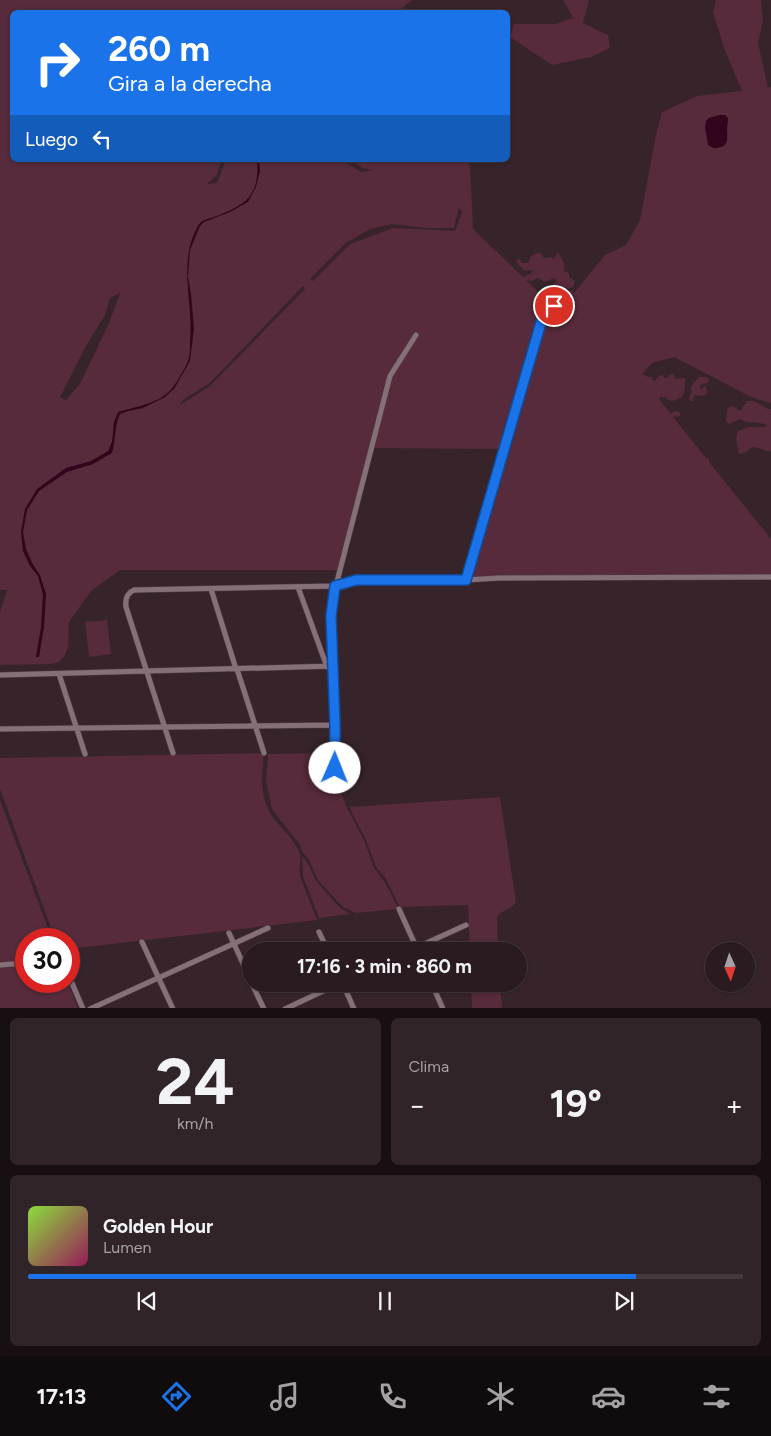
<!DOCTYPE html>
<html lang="es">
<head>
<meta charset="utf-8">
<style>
	:root { --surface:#291b20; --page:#312429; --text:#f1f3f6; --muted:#a5a1a5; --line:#45393e; --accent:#1a73e8 }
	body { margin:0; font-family:Figtree,sans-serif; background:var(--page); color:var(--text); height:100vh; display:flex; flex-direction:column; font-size:19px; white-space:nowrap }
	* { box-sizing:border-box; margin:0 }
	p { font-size:16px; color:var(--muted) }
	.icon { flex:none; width:28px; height:28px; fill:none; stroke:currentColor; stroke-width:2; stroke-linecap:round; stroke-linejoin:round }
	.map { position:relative; height:1008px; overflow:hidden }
	.sheet { display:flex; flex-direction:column; gap:10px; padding:10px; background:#170f12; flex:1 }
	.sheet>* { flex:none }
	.guide { position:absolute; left:10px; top:10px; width:500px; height:152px; border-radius:8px; box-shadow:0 1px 4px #0004,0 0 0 1px var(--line); background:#1a73e8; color:#fff; overflow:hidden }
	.needle { width:32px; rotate:177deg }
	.tools { position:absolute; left:705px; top:942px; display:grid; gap:10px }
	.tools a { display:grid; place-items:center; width:50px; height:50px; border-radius:50%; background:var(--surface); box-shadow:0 1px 4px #0004,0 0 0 1px var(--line); font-size:25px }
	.speed { position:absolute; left:15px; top:928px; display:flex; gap:10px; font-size:25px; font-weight:700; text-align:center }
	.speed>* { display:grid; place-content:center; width:65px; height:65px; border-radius:50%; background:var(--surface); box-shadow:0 1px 4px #0004,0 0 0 1px var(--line); line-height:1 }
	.speed .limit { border:8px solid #d22; background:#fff; color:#111 }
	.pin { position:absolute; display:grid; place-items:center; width:42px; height:42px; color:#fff; margin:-21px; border:2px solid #fff; border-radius:50%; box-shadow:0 1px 5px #0007 }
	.me { position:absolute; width:55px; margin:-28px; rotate:1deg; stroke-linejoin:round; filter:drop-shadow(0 0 4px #0008) }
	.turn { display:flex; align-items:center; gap:18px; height:105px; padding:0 15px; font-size:22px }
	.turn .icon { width:65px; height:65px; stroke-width:2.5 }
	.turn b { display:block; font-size:35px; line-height:42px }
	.then { display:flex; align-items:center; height:48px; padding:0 15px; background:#0003; gap:10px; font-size:19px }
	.big { font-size:38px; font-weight:700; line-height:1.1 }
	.sheet .card { flex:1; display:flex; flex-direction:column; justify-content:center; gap:8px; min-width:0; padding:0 18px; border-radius:8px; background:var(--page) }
	.sheet .dial { align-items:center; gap:0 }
	.dial b { font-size:65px; line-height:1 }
	.song { display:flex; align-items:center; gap:15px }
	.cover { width:60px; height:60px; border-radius:8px; background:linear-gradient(135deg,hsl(90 70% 55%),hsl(330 70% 35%)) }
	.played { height:5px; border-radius:2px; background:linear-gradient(90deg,var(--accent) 85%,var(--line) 85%) }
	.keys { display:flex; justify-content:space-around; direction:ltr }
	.heat { display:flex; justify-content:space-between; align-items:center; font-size:28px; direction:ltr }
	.sheet .tiles { flex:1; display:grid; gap:10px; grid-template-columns:1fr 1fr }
	.card:last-child { grid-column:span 2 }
	.trip { position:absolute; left:242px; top:942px; width:285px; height:50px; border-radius:25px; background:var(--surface); box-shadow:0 1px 4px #0004,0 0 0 1px var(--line); font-weight:700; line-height:50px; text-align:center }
	.menu { display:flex; height:80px; justify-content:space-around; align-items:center; background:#100b0d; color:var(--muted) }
	.menu .icon { width:35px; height:35px }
	.menu .current { color:var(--accent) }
	.menu b { font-size:22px; color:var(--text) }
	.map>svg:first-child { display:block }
	.green { fill:#572a3c; fill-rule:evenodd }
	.water { fill:#31051b }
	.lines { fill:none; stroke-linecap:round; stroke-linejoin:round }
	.minor-casing { stroke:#524249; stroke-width:6 }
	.minor { stroke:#867077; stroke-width:5 }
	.route-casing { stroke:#114b97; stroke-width:12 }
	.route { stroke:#1a73e8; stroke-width:9 }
</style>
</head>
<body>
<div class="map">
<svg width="771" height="1009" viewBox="0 0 771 1009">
	<rect width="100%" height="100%" fill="#37242b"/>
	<path class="green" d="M0 0H412L397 12H12V160H221L217 175 207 184 217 183 226 160H341L361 172 374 170 362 168 352 160H465L470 166 473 229 523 277 530 274 533 271 530 270 524 271 522 268 516 262 518 259H520L522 263H528L531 256 540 252 544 258 551 257 554 259 558 252 564 263V271L569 273V277L575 281 573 287C567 291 563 287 557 286L556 288H552L553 284 557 281 554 278 545 282 538 278 532 281 526 280 551 305 541 320 502 449 373 448 392 376 418 333 415 331 388 375 337 570H120L91 591 69 622 68 647 65 655 59 662 50 664 0 665V612L7 590H0ZM459 208 462 212 455 231 393 228 350 244 313 281 310 279 346 243 370 229 392 224 426 228H454ZM303 286 305 289 210 386 180 405 184 399 210 383ZM120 293 109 323 80 384 66 400 60 397 87 344 105 315 110 298Z
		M563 0H589L583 23 608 35 610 48 591 57 552 65 510 37 514 24H556L573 18Z
		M716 0H761L763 21 758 43 768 88 771 87V403L751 397 674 357 652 363 642 374 648 377H652V379L655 381 659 376 663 375 664 378H667L669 375 674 374V378L675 379 685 378C685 383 685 390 683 396L673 401 668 400 666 397H660L659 399 671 414 674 411 680 412V416L673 417 706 458 709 459V462L771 539V575L469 578 544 318 571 290 574 293 605 255 626 245 640 220 656 135 662 112 697 96 742 91 724 48 713 12Z
		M699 377H706L709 379 708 383 702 384 699 387 701 389 704 387H706L707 393 703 396 694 395 693 401H690L689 398 692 391 690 388C693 384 696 381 699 377Z
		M747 401H754L768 409H771V451C764 451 758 447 754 447 748 447 748 454 739 454L736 439 738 431 749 427H765L767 425C758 421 749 425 740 419L729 424 726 422 727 410 730 407 733 406 740 411Z
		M107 620 111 654 89 657 85 622Z
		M263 753C264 763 262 772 262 781 262 789 264 797 266 804 272 822 287 830 296 846 304 858 298 865 300 876L317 920 69 949V939H55L0 789V758Z
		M334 753 333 768 335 778 347 808 364 840 374 868 384 881 398 907 397 909 356 913 343 907 318 880 309 860 302 851 300 845 272 809 266 781 268 754Z
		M500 797 516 902C511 910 501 910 497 917L498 951H470L468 905 400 907 386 879 376 867 366 840 352 813 350 807Z
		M0 800 52 939H26V961L0 963Z
		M302 857C310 862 311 875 318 883L339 907 350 914 319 918 303 876Z
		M26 966V981H67L78 1008H0V968Z
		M471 984H500L502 1008H472Z"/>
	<path class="water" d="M719 115H725L728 118C728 122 727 126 727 130 728 143 727 148 713 148L708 145 705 127 706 121 709 118Z
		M257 160H259L260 171 256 187 248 202 230 212 204 222 200 226 190 250 188 276 191 295 194 328 190 361 174 389 165 397 143 408 128 411 120 414C114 427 116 440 112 453L93 464 67 472 39 491 27 510 23 532 26 549 32 563 40 575 46 594 44 627 39 657H36L41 627 43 595 38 576 30 566 23 551 21 532 25 509 37 489 66 468 91 461 108 451 112 442 114 422 118 412C134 407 151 405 165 395 171 391 175 384 179 378 182 372 186 367 188 361 190 356 190 348 190 342 194 304 177 262 198 226 201 220 208 219 214 217 245 205 260 197 257 160Z"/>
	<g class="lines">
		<g class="minor-casing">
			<path id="minor" d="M466 580 542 319 553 306
				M298 587 327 667
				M211 589 236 669
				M237 669 264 753
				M59 674 85 754
				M0 675 333 666
				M0 729 335 725
				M173 753 126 607C125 599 127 593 134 590L335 586 356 580H466L499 578 771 577
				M335 768V725L331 616 332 601 390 376 416 335
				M399 909 418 951
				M319 932 328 951
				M229 933 251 981
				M142 942 173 1009
				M409 951 466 925
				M0 965 26 963
				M69 976 83 1009
				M252 984 264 1009
				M343 984 354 1009
				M432 984 443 1009
				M90 1009 268 928
				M285 1009 338 984"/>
		</g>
		<use href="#minor" class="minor"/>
	</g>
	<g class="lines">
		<g class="route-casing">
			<path id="route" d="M335 768V725L331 616 335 586 356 580H466L542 319 554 306"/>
		</g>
		<use href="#route" class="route"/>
	</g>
</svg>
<div class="tools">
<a><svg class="needle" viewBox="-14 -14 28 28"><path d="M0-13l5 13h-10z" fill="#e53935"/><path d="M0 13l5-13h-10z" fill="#a5a1a5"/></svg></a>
</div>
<div class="speed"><div class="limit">30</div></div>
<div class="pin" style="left:554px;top:306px;background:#d93025"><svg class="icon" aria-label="arrive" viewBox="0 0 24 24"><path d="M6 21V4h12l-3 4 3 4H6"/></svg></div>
<svg class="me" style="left:335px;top:768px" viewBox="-20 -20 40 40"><circle r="19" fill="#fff"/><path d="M0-13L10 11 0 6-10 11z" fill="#1a73e8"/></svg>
<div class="trip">17:16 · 3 min · 860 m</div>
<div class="guide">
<div class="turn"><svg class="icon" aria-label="right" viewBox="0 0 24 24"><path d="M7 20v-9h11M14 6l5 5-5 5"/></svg><div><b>260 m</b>Gira a la derecha</div></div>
<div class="then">Luego<svg class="icon" aria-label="left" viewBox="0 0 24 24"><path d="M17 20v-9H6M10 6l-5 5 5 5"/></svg></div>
</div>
</div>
<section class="sheet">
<div class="tiles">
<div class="card dial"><b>24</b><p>km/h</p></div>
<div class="card"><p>Clima</p>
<div class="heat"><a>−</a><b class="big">19°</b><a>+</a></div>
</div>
<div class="card">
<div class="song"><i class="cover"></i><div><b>Golden Hour</b><p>Lumen</p></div></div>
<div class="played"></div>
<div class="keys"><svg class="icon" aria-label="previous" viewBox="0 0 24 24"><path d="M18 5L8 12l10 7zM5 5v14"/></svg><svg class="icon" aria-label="pause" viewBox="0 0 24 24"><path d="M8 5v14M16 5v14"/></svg><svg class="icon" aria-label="next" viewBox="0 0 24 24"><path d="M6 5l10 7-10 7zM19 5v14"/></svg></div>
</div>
</div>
</section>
<nav class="menu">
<b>17:13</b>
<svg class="icon current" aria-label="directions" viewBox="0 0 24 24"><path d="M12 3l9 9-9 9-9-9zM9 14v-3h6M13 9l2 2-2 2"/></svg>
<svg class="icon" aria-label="music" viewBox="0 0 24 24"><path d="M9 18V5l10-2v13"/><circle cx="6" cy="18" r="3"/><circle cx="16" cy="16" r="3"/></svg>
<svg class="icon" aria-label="phone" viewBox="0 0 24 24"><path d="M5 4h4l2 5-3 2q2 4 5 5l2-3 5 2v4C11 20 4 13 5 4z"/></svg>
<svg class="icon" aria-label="climate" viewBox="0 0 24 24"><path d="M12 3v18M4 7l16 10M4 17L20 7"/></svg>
<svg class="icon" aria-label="car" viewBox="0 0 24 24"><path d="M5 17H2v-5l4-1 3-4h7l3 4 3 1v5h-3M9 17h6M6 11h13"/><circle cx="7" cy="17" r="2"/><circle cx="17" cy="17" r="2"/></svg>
<svg class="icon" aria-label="filters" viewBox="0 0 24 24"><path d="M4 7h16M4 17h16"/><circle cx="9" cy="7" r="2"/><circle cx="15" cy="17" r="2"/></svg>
</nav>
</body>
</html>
